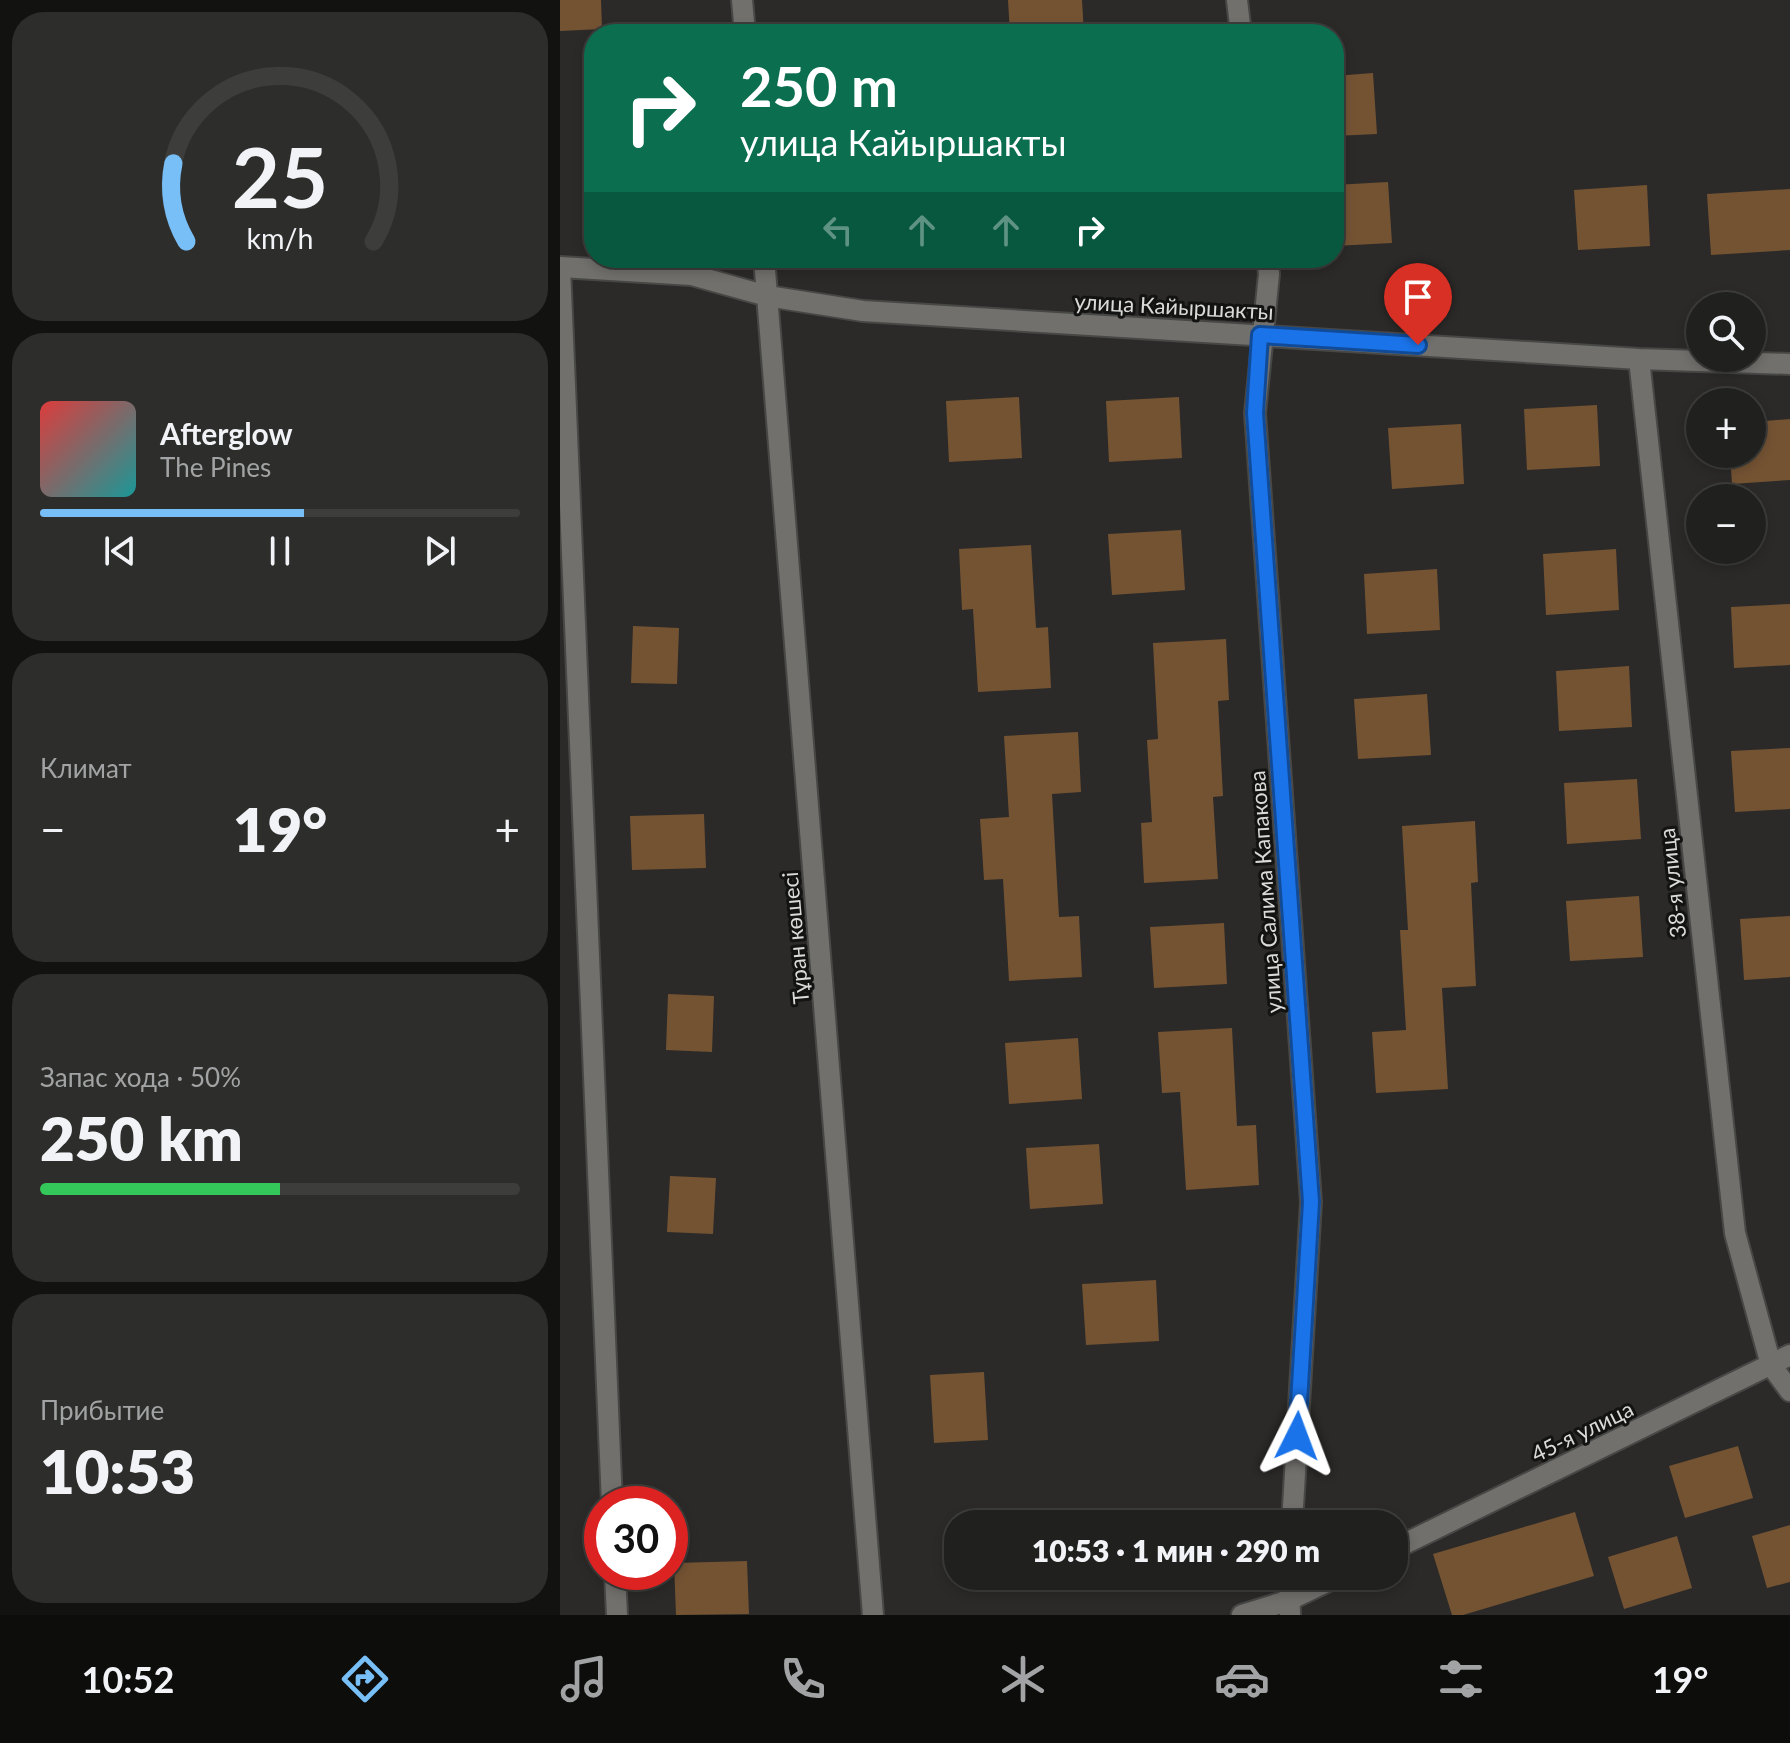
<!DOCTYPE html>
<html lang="ru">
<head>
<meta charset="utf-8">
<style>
	:root { --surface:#20201e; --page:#2d2d2b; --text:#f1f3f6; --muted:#a2a3a4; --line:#3d3e3c; --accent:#78bff8 }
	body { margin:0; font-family:Lato,sans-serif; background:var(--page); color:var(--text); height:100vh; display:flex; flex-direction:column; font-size:30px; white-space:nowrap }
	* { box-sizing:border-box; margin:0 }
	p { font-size:26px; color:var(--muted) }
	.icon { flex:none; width:44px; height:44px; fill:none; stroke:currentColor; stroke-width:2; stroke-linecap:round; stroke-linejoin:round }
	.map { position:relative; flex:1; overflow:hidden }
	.details { display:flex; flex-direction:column; gap:12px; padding:12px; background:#121210; width:560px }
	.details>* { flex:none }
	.guide { position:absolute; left:24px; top:24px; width:760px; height:244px; border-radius:32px; box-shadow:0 4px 12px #0003,0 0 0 2px var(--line); background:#0b6e4f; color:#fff; overflow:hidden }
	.tools { position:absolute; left:1126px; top:292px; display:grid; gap:16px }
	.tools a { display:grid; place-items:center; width:80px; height:80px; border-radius:50%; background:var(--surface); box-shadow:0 4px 12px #0003,0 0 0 2px var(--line); font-size:40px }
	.speed { position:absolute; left:24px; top:1486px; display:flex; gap:16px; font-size:40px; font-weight:700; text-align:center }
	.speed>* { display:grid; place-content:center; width:104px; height:104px; border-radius:50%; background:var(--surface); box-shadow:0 4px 12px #0003,0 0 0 2px var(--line); line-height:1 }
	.speed .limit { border:12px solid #d22; background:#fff; color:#111 }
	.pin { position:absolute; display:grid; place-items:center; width:68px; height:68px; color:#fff; margin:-82px -34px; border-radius:50% 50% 50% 0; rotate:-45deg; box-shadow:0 0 8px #0007 }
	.pin .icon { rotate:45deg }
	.me { position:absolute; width:88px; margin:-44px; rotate:3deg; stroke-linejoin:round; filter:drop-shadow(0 0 6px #0008) }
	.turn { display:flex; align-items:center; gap:28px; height:168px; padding:0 24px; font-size:36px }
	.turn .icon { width:104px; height:104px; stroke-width:2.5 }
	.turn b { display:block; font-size:56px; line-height:68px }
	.lanes { display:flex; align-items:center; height:76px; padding:0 24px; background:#0003; justify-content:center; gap:40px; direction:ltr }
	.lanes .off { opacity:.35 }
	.big { font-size:60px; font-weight:800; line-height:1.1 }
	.details .card { flex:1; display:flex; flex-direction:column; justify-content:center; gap:12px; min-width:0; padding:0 28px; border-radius:32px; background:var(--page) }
	.details .dial { align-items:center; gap:0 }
	.dial svg { height:208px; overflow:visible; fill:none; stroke:var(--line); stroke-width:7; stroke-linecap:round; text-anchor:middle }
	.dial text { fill:var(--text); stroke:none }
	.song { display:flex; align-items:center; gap:24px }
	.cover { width:96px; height:96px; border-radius:12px; background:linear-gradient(135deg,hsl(0 70% 55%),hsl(180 70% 35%)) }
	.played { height:8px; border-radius:4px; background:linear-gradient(90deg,var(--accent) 55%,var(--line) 55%) }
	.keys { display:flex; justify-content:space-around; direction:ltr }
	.heat { display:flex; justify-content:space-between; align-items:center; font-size:44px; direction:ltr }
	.charge { height:12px; border-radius:6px; background:linear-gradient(90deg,#34c759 50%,var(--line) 0) }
	.trip { position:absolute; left:384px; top:1510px; width:464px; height:80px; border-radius:32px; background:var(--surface); box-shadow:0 4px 12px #0003,0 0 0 2px var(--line); font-weight:800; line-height:80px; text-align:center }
	.tab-bar { display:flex; height:128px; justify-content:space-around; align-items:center; background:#0d0d0c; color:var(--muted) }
	.tab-bar .icon { width:56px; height:56px }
	.tab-bar .on { color:var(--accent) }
	.tab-bar b { font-size:36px; color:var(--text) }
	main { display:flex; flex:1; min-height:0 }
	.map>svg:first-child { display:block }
	.building { fill:#745333 }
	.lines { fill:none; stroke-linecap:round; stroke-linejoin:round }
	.minor-casing { stroke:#474745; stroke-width:24 }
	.minor { stroke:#71706d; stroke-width:20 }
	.route-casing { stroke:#114b97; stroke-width:20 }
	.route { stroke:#1a73e8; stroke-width:14 }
	.labels { text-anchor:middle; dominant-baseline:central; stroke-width:6; stroke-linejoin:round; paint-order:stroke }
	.street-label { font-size:22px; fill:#dadad8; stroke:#131312 }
</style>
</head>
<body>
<main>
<section class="details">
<div class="card dial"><svg viewBox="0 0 100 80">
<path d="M14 69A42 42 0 1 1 86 69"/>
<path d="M14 69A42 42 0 0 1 9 39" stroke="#78bff8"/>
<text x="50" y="56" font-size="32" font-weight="700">25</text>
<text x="50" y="72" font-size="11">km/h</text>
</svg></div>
<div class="card">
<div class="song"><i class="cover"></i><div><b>Afterglow</b><p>The Pines</p></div></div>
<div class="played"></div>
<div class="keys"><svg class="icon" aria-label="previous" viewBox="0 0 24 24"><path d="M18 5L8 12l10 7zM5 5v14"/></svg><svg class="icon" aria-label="pause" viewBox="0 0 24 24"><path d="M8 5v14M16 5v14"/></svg><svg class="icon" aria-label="next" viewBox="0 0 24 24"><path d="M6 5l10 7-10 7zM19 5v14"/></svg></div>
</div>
<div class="card"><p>Климат</p>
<div class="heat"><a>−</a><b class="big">19°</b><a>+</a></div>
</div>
<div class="card"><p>Запас хода · 50%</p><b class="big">250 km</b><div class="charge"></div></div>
<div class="card"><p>Прибытие</p><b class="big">10:53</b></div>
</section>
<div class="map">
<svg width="1230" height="1615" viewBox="0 0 1230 1615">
	<rect width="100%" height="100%" fill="#2b2a28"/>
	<path class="building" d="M0 0H41L42 29 0 31Z
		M448 0H522L524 34H450Z
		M813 73 817 134 774 136V76Z
		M828 182 832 243 774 246V185Z
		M1087 185 1090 246 1018 250 1014 190Z
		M1230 189V250L1151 255 1147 194Z
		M459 397 462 458 389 462 386 401Z
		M619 397 622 458 549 462 546 401Z
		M1037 405 1040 466 967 470 964 409Z
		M1230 419V480L1172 484 1170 454H1192V422Z
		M901 424 904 484 832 489 828 428Z
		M621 530 625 590 552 595 548 534Z
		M471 545 476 628 488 627 491 688 418 692 413 609 402 610 399 549Z
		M1056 549 1059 610 986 615 983 554Z
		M877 569 880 630 807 634 804 574Z
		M1230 604V665L1174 668 1171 607Z
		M73 626 119 628 117 684 71 683Z
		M666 639 669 700 658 701 663 796 653 797 658 879 584 883 581 823 592 822 587 740 598 739 593 643Z
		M1069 666 1072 727 999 731 996 671Z
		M867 694 871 755 798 759 794 699Z
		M518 732 521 792 492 794 499 917 519 916 522 977 449 981 443 879 424 880 420 819 449 817 444 736Z
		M1230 748V809L1175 812 1171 751Z
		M1077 779 1081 839 1007 844 1004 783Z
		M144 814 146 868 72 870 70 816Z
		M915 821 918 882 911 883 916 986 882 988 888 1089 816 1093 812 1032 846 1030 840 930H848L842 826Z
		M1079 896 1083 957 1010 961 1006 901Z
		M1230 916V977L1184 980 1180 919Z
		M664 923 667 984 594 988 590 927Z
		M108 994 154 996 152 1052 106 1050Z
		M672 1028 677 1126 696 1125 699 1185 626 1190 620 1092 602 1093 598 1032Z
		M518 1038 522 1099 449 1104 445 1043Z
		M539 1144 543 1204 470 1209 466 1148Z
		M110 1176 156 1178 153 1234 107 1232Z
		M596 1280 599 1341 526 1345 522 1284Z
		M424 1372 428 1440 374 1443 370 1375Z
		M1178 1446 1193 1498 1125 1518 1109 1466Z
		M1015 1512 1034 1576 903 1615H892L873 1554Z
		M1230 1525V1582L1207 1588 1192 1536Z
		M1117 1536 1132 1588 1064 1609 1048 1557Z
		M187 1561 189 1614 116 1615 114 1563Z"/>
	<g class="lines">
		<g class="minor-casing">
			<path id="minor" d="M182 0 185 34
				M677 0 681 34
				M204 258 313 1615
				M707 258 709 274 695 413 751 1202 732 1524
				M0 267 52 1504
				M0 267 132 275 207 296 303 311 1079 359 1230 364
				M1079 359 1175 1233 1211 1365 1230 1391
				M834 1549 1230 1355
				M55 1572 57 1615
				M729 1576 730 1615
				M682 1615 727 1601 779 1576"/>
		</g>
		<use href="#minor" class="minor"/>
	</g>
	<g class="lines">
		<g class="route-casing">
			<path id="route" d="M737 1436 751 1202 695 413 700 335 858 345"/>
		</g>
		<use href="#route" class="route"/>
	</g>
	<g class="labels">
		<g class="street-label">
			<text transform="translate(614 306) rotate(3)">улица Кайыршакты</text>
			<text transform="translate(1112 883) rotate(-96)">38-я улица</text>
			<text transform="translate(705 892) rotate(-94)">улица Салима Капакова</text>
			<text transform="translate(235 938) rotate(-95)">Тұран көшесі</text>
			<text transform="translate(1022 1431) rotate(-26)">45-я улица</text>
		</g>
	</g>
</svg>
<div class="tools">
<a><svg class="icon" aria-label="search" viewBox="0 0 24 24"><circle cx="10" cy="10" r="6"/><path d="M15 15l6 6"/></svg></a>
<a>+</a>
<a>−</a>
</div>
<div class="speed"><div class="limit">30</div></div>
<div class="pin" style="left:858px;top:345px;background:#d93025"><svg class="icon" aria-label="arrive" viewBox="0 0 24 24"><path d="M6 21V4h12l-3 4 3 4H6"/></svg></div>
<svg class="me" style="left:737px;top:1436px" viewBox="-20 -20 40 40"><path d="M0-17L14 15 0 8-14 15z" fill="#1a73e8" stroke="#fff" stroke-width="4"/></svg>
<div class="trip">10:53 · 1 мин · 290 m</div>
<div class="guide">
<div class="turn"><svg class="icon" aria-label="right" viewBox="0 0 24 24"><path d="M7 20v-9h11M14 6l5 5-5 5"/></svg><div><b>250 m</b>улица Кайыршакты</div></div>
<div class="lanes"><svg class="icon off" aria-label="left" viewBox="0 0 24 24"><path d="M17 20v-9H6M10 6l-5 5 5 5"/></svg><svg class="icon off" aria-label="ahead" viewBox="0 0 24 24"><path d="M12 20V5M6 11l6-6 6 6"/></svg><svg class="icon off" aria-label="ahead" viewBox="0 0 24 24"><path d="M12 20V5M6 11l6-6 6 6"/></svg><svg class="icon" aria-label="right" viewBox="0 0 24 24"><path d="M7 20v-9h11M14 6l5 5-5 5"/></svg></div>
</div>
</div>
</main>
<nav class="tab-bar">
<b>10:52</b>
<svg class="icon on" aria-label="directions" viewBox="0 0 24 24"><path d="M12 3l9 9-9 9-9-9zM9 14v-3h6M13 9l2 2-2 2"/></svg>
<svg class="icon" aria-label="music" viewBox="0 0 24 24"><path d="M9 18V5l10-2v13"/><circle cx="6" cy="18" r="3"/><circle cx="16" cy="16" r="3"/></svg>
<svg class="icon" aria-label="phone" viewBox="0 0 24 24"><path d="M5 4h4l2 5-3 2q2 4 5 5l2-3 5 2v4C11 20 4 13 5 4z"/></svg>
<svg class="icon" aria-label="climate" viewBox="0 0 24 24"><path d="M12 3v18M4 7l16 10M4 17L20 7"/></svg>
<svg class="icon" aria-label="car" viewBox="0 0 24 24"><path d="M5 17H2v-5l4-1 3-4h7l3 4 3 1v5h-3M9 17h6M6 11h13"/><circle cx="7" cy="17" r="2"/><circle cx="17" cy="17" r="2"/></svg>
<svg class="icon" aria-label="filters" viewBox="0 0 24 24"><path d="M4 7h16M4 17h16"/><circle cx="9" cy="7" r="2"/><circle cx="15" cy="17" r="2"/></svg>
<b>19°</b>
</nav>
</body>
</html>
